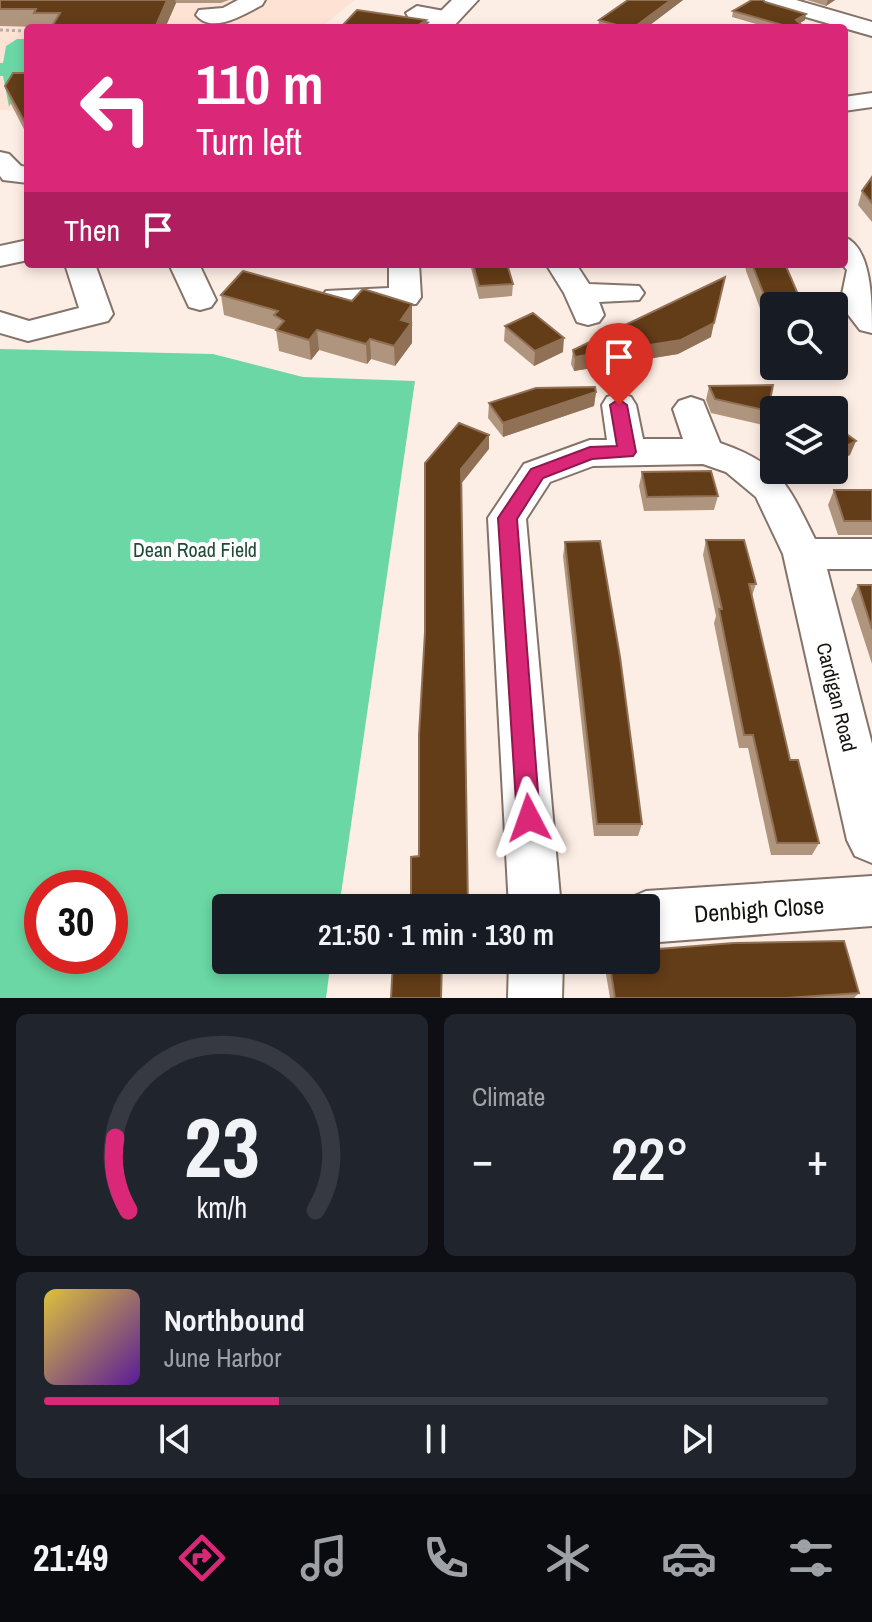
<!DOCTYPE html>
<html lang="en">
<head>
<meta charset="utf-8">
<style>
	:root { --surface:#171b24; --page:#20242c; --text:#f1f3f6; --muted:#9ea1a6; --line:#363941; --accent:#db2777 }
	body { margin:0; font-family:"Archivo Narrow",sans-serif; background:var(--page); color:var(--text); height:100vh; display:flex; flex-direction:column; font-size:30px; white-space:nowrap }
	* { box-sizing:border-box; margin:0 }
	p { font-size:26px; color:var(--muted) }
	.icon { flex:none; width:44px; height:44px; fill:none; stroke:currentColor; stroke-width:2; stroke-linecap:round; stroke-linejoin:round }
	.map { position:relative; height:998px; overflow:hidden }
	.panel { display:flex; flex-direction:column; gap:16px; padding:16px; background:#0d0f14; flex:1 }
	.panel>* { flex:none }
	.banner { position:absolute; left:24px; top:24px; width:824px; height:244px; border-radius:8px; box-shadow:0 4px 12px #0003; background:#db2777; color:#fff; overflow:hidden }
	.controls { position:absolute; left:760px; top:292px; display:grid; gap:16px }
	.controls a { display:grid; place-items:center; width:88px; height:88px; border-radius:8px; background:var(--surface); box-shadow:0 4px 12px #0003; font-size:40px }
	.speed { position:absolute; left:24px; top:870px; display:flex; gap:16px; font-size:40px; font-weight:700; text-align:center }
	.speed>* { display:grid; place-content:center; width:104px; height:104px; border-radius:50%; background:var(--surface); box-shadow:0 4px 12px #0003; line-height:1 }
	.speed .limit { border:12px solid #d22; background:#fff; color:#111 }
	.pin { position:absolute; display:grid; place-items:center; width:68px; height:68px; color:#fff; margin:-82px -34px; border-radius:50% 50% 50% 0; rotate:-45deg; box-shadow:0 0 8px #0007 }
	.pin .icon { rotate:45deg }
	.me { position:absolute; width:88px; margin:-44px; rotate:356deg; stroke-linejoin:round; filter:drop-shadow(0 0 6px #0008) }
	.turn { display:flex; align-items:center; gap:28px; height:168px; padding:0 40px; font-size:36px }
	.turn .icon { width:104px; height:104px; stroke-width:2.5 }
	.turn b { display:block; font-size:56px; line-height:68px }
	.then { display:flex; align-items:center; height:76px; padding:0 40px; background:#0003; gap:16px; font-size:30px }
	.big { font-size:60px; font-weight:600; line-height:1.1 }
	.panel .widget { flex:1; display:flex; flex-direction:column; justify-content:center; gap:12px; min-width:0; padding:0 28px; border-radius:12px; background:var(--page) }
	.panel .dial { align-items:center; gap:0 }
	.dial svg { height:208px; overflow:visible; fill:none; stroke:var(--line); stroke-width:7; stroke-linecap:round; text-anchor:middle }
	.dial text { fill:var(--text); stroke:none }
	.song { display:flex; align-items:center; gap:24px }
	.cover { width:96px; height:96px; border-radius:12px; background:linear-gradient(135deg,hsl(50 70% 55%),hsl(270 70% 35%)) }
	.played { height:8px; border-radius:4px; background:linear-gradient(90deg,var(--accent) 30%,var(--line) 30%) }
	.keys { display:flex; justify-content:space-around; direction:ltr }
	.heat { display:flex; justify-content:space-between; align-items:center; font-size:44px; direction:ltr }
	.panel .tiles { flex:1; display:grid; gap:16px; grid-template-columns:1fr 1fr }
	.widget:last-child { grid-column:span 2 }
	.trip { position:absolute; left:212px; top:894px; width:448px; height:80px; border-radius:8px; background:var(--surface); box-shadow:0 4px 12px #0003; font-weight:600; line-height:80px; text-align:center }
	.tab-bar { display:flex; height:128px; justify-content:space-around; align-items:center; background:#090b0e; color:var(--muted) }
	.tab-bar .icon { width:56px; height:56px }
	.tab-bar .on { color:var(--accent) }
	.tab-bar b { font-size:36px; color:var(--text) }
	.map>svg:first-child { display:block }
	.built { fill:#fee3d5 }
	.green { fill:#6bd7a5; fill-rule:evenodd }
	.lines { fill:none; stroke-linecap:round; stroke-linejoin:round }
	.minor-casing { stroke:#84736a; stroke-width:4 }
	.major-casing { stroke:#84736a; stroke-width:4 }
	.path { stroke:#b8aca4; stroke-width:3; stroke-dasharray:3 3; stroke-linecap:butt }
	.minor { fill:#fff; fill-rule:evenodd }
	.major { fill:#fff; fill-rule:evenodd }
	.wall { fill:#b0957e }
	.shaded-wall { fill:#917156 }
	.building { fill:#633c18; stroke:#917156; stroke-width:2 }
	.route { fill:#db2777; stroke:#8e194d; stroke-width:2 }
	.labels { text-anchor:middle; dominant-baseline:central; stroke-width:8; stroke-linejoin:round; paint-order:stroke }
	.park-label { font-size:20px; fill:#1e4b37; stroke:#fff }
	.street-label { font-size:20px; fill:#18120e; stroke:#fff }
	.near-street-label { font-size:24px; fill:#18120e; stroke:#fff }
</style>
</head>
<body>
<div class="map">
<svg width="872" height="998" viewBox="0 0 872 998">
	<rect width="100%" height="100%" fill="#fdeee5"/>
	<path class="built" d="M0 0H355L323 26 28 28V111L0 110Z"/>
	<path class="green" d="M17 39H28V75L9 107 3 76H0V63H3L6 46Z
		M0 349 213 354 303 377 415 381 339 908H226V960H331L326 998H0ZM110 888V956H42V888Z"/>
	<g class="lines">
		<g class="minor-casing">
			<path id="minor" d="M238 0H265L262 5C245 14 212 35 196 15L199 10 223 8Z
				M761 0H796L872 22V36L764 5Z
				M417 6 455 13 458 18 447 25 409 18 406 13Z
				M872 93V107L844 111V97Z
				M0 152 9 154 21 166 28 167V183L3 180 0 176Z
				M844 237C872 247 872 302 872 333L860 330 840 304 847 270 842 264Z
				M65 264H95L113 314 108 321 28 341 0 333V312L29 321 79 308Z
				M169 264H199L216 300 211 307 200 310 189 307Z
				M389 264H419L421 297 416 304 337 307 326 305 321 298 326 291 389 288Z
				M546 264H576L589 284 639 286 644 293 639 300 599 302 604 315 599 322 588 325 577 322 564 293Z
				M619 393 631 397 636 405 643 439H683L673 409 679 401 691 397 703 401 720 443C781 464 788 485 815 539H872V569H827L872 744V863L855 856 847 840 783 554 756 497 726 472 703 464 593 466 550 482 526 519 561 908H509L488 518 524 464 590 440H607L602 405 607 397Z
				M872 876V926L646 943V908H624L628 899 646 891Z
				M509 960H563L562 998H508Z"/>
		</g>
		<g class="major-casing">
			<path id="major" d="M452 0H478L452 28H424Z
				M28 240V260L0 266V246Z"/>
		</g>
		<path class="path" d="M0 30 28 31"/>
		<use href="#minor" class="minor"/>
		<use href="#major" class="major"/>
	</g>
	<path class="wall" d="M0 0H229L221 3H176L165 28H38V27L0 26Z
		M628 0H683L646 28H598L599 20Z
		M807 0H835L826 6Z
		M765 2 805 20 800 23 805 28H770L732 17 733 11Z
		M28 68V137L11 104 5 86 25 73Z
		M872 177V222L858 205 862 191Z
		M470 264H507L513 284 512 296 479 299Z
		M745 264H785L774 306V327H767L746 271Z
		M221 295 413 325 411 327 412 343 395 366 371 359 367 364 319 350 311 360 279 351 276 330 224 315Z
		M505 326 563 352 534 366 504 341Z
		M711 337 678 354 574 371 571 364 573 350Z
		M709 386 768 411 763 425 711 413 706 400Z
		M596 392 594 406 503 437 488 418 489 403Z
		M642 472 718 496 714 510 644 511 639 486Z
		M834 490H872V535H838L828 505Z
		M706 540 756 584 752 596 790 760 819 843 812 855H771L748 748H739L714 623 716 616 703 555Z
		M565 542 642 824 638 836H594L563 556Z
		M858 585H872V664L851 599Z
		M605 960H646L859 993 854 998H610L604 962Z"/>
	<path class="shaded-wall" d="M167 0H175L176 3 165 28H155Z
		M671 0H683L646 28H633Z
		M828 0H835L826 6Z
		M806 14 805 20 795 26 796 20Z
		M426 20V28H414Z
		M412 304V343L395 366 394 346 401 320Z
		M714 323 711 337 678 354 574 371 575 357Z
		M317 330 319 350 311 360 309 340Z
		M564 338 563 352 534 366 535 351Z
		M370 339 371 359 367 364 366 344Z
		M596 392 594 406 503 437V423Z
		M489 435V449L461 484V469Z
		M856 441 850 455 834 464V453Z"/>
	<path class="building" d="M0 0H167L155 28H51L60 13H34L36 9H0Z
		M628 0H671L633 28H627L599 20Z
		M752 0H763L765 2 806 14 796 20 805 28H793L733 11Z
		M357 10 426 20 414 28H340Z
		M28 68V128L5 86 13 73H25Z
		M872 177V203L862 191Z
		M473 264H507L513 284 479 286Z
		M752 264H785L803 306H774V313H771Z
		M243 271 352 301 363 289 412 304 401 320 411 323 394 346 370 339 366 344 317 330 309 340 276 330 284 321 274 315 278 311 221 295Z
		M725 277 714 323 681 340 575 357 573 350Z
		M533 313 564 338 535 351 505 326Z
		M773 385 768 411 715 399 709 386Z
		M595 387 596 392 503 423 489 403 536 388Z
		M459 423 489 435 461 469 468 908H411V857L419 856V735L425 632V463Z
		M834 425 856 441 834 453Z
		M711 471 718 496 647 497 642 472Z
		M834 490H872V521H844Z
		M706 540H744L756 584H749L790 760H798L819 843H777L753 735H744L719 609H722Z
		M600 541 620 657 642 824H597L565 542Z
		M858 585H872V629Z
		M844 941 859 993 786 998H615L609 960H646V950L734 943Z
		M411 960H442L441 998H391L393 962 411 963Z"/>
	<path class="route" d="M619 399 627 405 636 452 633 456 592 459 543 478 517 519 540 818 537 826 529 829 520 826 517 818 498 518 531 469 590 447 617 446 610 405Z"/>
	<g class="labels">
		<g class="park-label">
			<text x="195" y="549">Dean Road Field</text>
		</g>
		<g class="street-label">
			<text transform="translate(837 697) rotate(76)">Cardigan Road</text>
		</g>
		<g class="near-street-label">
			<text transform="translate(759 909) rotate(-4)">Denbigh Close</text>
		</g>
	</g>
</svg>
<div class="controls">
<a><svg class="icon" aria-label="search" viewBox="0 0 24 24"><circle cx="10" cy="10" r="6"/><path d="M15 15l6 6"/></svg></a>
<a><svg class="icon" aria-label="layers" viewBox="0 0 24 24"><path d="M12 4l9 5-9 5-9-5zM3 14l9 5 9-5"/></svg></a>
</div>
<div class="speed"><div class="limit">30</div></div>
<div class="pin" style="left:619px;top:405px;background:#d93025"><svg class="icon" aria-label="arrive" viewBox="0 0 24 24"><path d="M6 21V4h12l-3 4 3 4H6"/></svg></div>
<svg class="me" style="left:529px;top:818px" viewBox="-20 -20 40 40"><path d="M0-17L14 15 0 8-14 15z" fill="#db2777" stroke="#fff" stroke-width="4"/></svg>
<div class="trip">21:50 · 1 min · 130 m</div>
<div class="banner">
<div class="turn"><svg class="icon" aria-label="left" viewBox="0 0 24 24"><path d="M17 20v-9H6M10 6l-5 5 5 5"/></svg><div><b>110 m</b>Turn left</div></div>
<div class="then">Then<svg class="icon" aria-label="arrive" viewBox="0 0 24 24"><path d="M6 21V4h12l-3 4 3 4H6"/></svg></div>
</div>
</div>
<section class="panel">
<div class="tiles">
<div class="widget dial"><svg viewBox="0 0 100 80">
<path d="M14 69A42 42 0 1 1 86 69"/>
<path d="M14 69A42 42 0 0 1 9 41" stroke="#db2777"/>
<text x="50" y="56" font-size="32" font-weight="700">23</text>
<text x="50" y="72" font-size="11">km/h</text>
</svg></div>
<div class="widget"><p>Climate</p>
<div class="heat"><a>−</a><b class="big">22°</b><a>+</a></div>
</div>
<div class="widget">
<div class="song"><i class="cover"></i><div><b>Northbound</b><p>June Harbor</p></div></div>
<div class="played"></div>
<div class="keys"><svg class="icon" aria-label="previous" viewBox="0 0 24 24"><path d="M18 5L8 12l10 7zM5 5v14"/></svg><svg class="icon" aria-label="pause" viewBox="0 0 24 24"><path d="M8 5v14M16 5v14"/></svg><svg class="icon" aria-label="next" viewBox="0 0 24 24"><path d="M6 5l10 7-10 7zM19 5v14"/></svg></div>
</div>
</div>
</section>
<nav class="tab-bar">
<b>21:49</b>
<svg class="icon on" aria-label="directions" viewBox="0 0 24 24"><path d="M12 3l9 9-9 9-9-9zM9 14v-3h6M13 9l2 2-2 2"/></svg>
<svg class="icon" aria-label="music" viewBox="0 0 24 24"><path d="M9 18V5l10-2v13"/><circle cx="6" cy="18" r="3"/><circle cx="16" cy="16" r="3"/></svg>
<svg class="icon" aria-label="phone" viewBox="0 0 24 24"><path d="M5 4h4l2 5-3 2q2 4 5 5l2-3 5 2v4C11 20 4 13 5 4z"/></svg>
<svg class="icon" aria-label="climate" viewBox="0 0 24 24"><path d="M12 3v18M4 7l16 10M4 17L20 7"/></svg>
<svg class="icon" aria-label="car" viewBox="0 0 24 24"><path d="M5 17H2v-5l4-1 3-4h7l3 4 3 1v5h-3M9 17h6M6 11h13"/><circle cx="7" cy="17" r="2"/><circle cx="17" cy="17" r="2"/></svg>
<svg class="icon" aria-label="filters" viewBox="0 0 24 24"><path d="M4 7h16M4 17h16"/><circle cx="9" cy="7" r="2"/><circle cx="15" cy="17" r="2"/></svg>
</nav>
</body>
</html>
